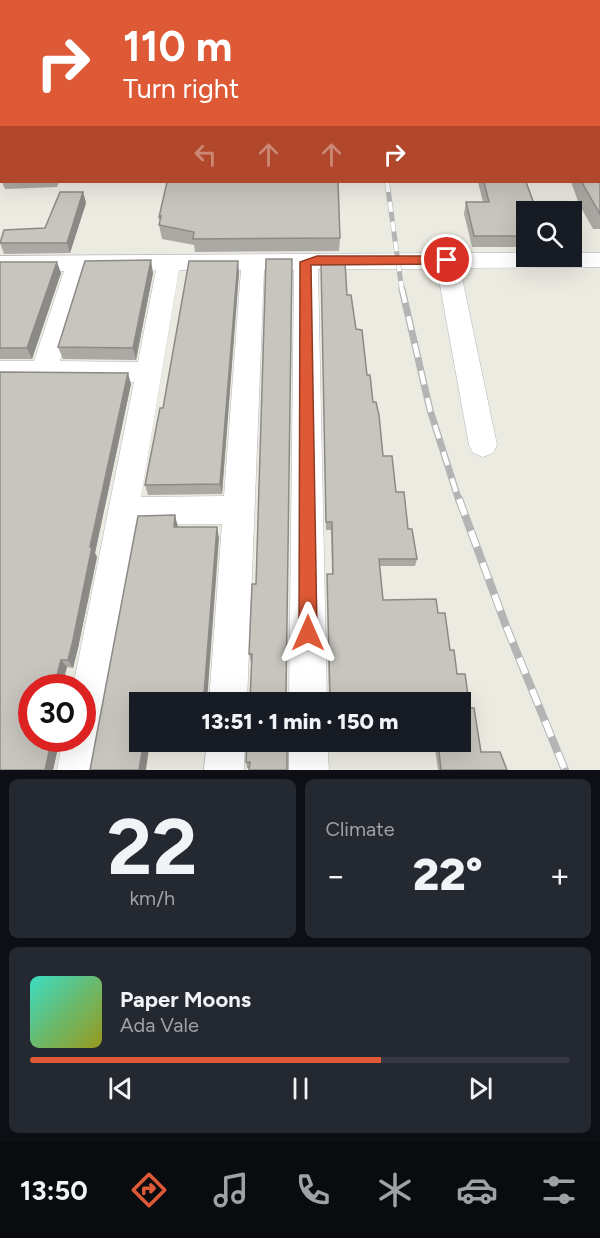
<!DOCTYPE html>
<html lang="en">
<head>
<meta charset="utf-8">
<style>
	:root { --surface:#171b24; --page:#242831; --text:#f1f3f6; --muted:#9ea1a6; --line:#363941; --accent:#de5a36 }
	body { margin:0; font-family:Figtree,sans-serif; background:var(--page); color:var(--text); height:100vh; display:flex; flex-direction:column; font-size:22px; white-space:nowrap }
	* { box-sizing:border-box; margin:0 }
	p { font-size:20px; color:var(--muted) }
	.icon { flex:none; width:33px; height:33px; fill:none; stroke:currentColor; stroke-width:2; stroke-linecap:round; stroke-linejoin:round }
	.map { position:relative; height:770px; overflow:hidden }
	.sheet { display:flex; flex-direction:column; gap:9px; padding:9px; background:#0d0f14; flex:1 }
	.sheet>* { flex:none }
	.guide { position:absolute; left:0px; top:0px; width:600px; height:183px; box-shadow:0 6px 24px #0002; background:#de5a36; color:#fff; overflow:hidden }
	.fabs { position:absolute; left:516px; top:201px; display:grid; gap:12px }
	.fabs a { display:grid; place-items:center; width:66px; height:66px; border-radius:0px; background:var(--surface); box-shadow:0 6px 24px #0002; font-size:30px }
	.speed { position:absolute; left:18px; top:674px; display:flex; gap:12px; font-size:30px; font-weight:700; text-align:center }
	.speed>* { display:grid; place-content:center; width:78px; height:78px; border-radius:50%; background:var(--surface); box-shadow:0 6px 24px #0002; line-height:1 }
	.speed .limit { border:9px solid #d22; background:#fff; color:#111 }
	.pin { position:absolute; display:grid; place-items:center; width:51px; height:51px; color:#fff; margin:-26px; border:3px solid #fff; border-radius:50%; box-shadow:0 2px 6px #0007 }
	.me { position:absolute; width:66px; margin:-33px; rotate:0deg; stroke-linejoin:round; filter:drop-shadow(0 0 4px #0008) }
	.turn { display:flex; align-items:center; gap:21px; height:126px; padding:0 24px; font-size:27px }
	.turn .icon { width:78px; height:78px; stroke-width:2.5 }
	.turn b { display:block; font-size:42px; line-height:51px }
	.lanes { display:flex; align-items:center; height:57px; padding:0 24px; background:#0003; justify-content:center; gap:30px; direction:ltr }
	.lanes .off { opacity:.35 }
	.big { font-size:45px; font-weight:800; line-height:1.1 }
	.sheet .tile { flex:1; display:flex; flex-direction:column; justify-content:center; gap:9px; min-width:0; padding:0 21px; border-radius:9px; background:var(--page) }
	.sheet .dial { align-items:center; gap:0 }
	.dial b { font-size:78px; line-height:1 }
	.song { display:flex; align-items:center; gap:18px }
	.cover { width:72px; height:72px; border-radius:9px; background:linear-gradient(135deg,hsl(170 70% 55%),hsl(60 70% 35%)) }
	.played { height:6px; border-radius:3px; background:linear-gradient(90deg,var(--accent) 65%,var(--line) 65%) }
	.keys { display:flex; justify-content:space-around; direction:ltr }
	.heat { display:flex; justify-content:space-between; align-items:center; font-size:33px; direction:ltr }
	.sheet .tiles { flex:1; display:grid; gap:9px; grid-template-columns:1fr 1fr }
	.tile:last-child { grid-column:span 2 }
	.trip { position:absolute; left:129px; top:692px; width:342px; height:60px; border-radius:0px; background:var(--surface); box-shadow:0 6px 24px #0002; font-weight:800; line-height:60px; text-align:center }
	.tabs { display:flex; height:96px; justify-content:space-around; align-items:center; background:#090b0e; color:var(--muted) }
	.tabs .icon { width:42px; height:42px }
	.tabs .active { color:var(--accent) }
	.tabs b { font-size:27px; color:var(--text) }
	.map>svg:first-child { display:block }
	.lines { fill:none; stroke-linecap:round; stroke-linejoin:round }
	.stream { fill:#a5c9f9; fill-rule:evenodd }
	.minor-casing { stroke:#b4b7bc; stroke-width:1 }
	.trunk-casing { stroke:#e0bb0e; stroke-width:1 }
	.minor { fill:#fff; fill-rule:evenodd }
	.trunk { fill:#f8f19c; fill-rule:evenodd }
	.rail-far2-casing { stroke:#b3b4b4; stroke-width:5 }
	.rail-far1-casing { stroke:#b3b4b4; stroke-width:7 }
	.rail-casing { stroke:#b3b4b4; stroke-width:8 }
	.rail-far2 { stroke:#fff; stroke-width:4; stroke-dasharray:10; stroke-linecap:butt }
	.rail-far1 { stroke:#fff; stroke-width:4.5; stroke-dasharray:14; stroke-linecap:butt }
	.rail { stroke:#fff; stroke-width:6; stroke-dasharray:17; stroke-linecap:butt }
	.wall { fill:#aca9a4 }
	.shaded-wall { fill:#8c8a86 }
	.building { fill:#c8c5bf; stroke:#8c8a86; stroke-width:1.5 }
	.route { fill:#de5a36; stroke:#903a23; stroke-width:1.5 }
</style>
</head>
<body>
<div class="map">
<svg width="600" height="770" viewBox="0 0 600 770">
	<rect width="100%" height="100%" fill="#ecebe2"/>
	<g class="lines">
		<path class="stream" d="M0 133H2V137H0Z
			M598 144H600V148H598Z"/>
		<g class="minor-casing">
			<path id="minor" d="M452 0H466L451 2Z
				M598 27H600V37H598Z
				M598 51H600L598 73Z
				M447 253H526V256H572V253H600V267L460 268 497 445 493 453 483 457 473 453 469 445 437 269H318L327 702H289L294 270H264L247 702H209L222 524 137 525 97 770H57L63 738H82V687H73L134 382 0 381V361H34L64 271 0 272V256ZM156 270 138 362 60 361 87 271ZM179 270H241L224 496 141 497Z
				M207 741H245L244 770H204Z
				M289 741H327L329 770H289Z"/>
		</g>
		<g class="trunk-casing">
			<path id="trunk" d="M0 138H2V152H0Z
				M598 149H600V163H598Z"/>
		</g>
		<use href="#minor" class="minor"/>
		<use href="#trunk" class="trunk"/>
		<g class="rail-far2-casing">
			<path id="rail-far2" d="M387 182 402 291"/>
		</g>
		<g class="rail-far1-casing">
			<path id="rail-far1" d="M402 289 430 410 459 501"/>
		</g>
		<g class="rail-casing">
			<path id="rail" d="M459 499 506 626 565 770"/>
		</g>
		<use href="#rail-far2" class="rail-far2"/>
		<use href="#rail-far1" class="rail-far1"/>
		<use href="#rail" class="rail"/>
	</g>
	<path class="wall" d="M2 2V104H0V50L1 49V47H0L1 25V23H0Z
		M598 60 600 62V92H598Z
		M600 159V229H593L579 204 571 182H598Z
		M2 182H59L57 187 5 189Z
		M478 182H526V247H472L464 214 466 202H483Z
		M83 192 86 203 70 253 4 254 0 243 45 228Z
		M159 217 340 238 339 251 195 252 194 245 162 239 159 225 160 222Z
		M0 262 61 273 32 359H0Z
		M321 262 347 295 367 375 383 456 396 492 417 559 415 566H380L383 600 438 613 457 674 470 708 481 752 507 770H438L434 741H460V702H329L327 581V574H332L331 530H326Z
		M239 272 222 494 148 495 145 485 163 408Z
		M153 273 136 360 63 359 58 347Z
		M131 384 95 553 97 557 78 648 73 668 67 667 32 738H59L60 739 53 770H0Z
		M252 584 287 694 293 702H251L252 663H251L249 654Z
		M287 741 249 768H247L246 762Z
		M339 741H390L388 746H339Z"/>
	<path class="shaded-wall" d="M83 192 86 203 70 253 67 243Z
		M151 260 153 273 136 360 133 348Z
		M238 261 239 272 222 494 220 484Z
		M57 262 61 273 32 359 27 348Z
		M128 373 131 384 95 553 97 557 78 648 73 668 68 660 90 547Z
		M175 515 178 527H174Z
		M217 527 219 538 207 702 204 694Z
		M61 660 67 667 62 687H54Z
		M52 738 60 739 53 770H45Z
		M144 741H150L146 770H139Z"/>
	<path class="building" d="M0 0H371L370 2H2V96H0V50L1 49 0 26 1 25V14H0Z
		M463 0H599L600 15 599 23 598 2H463Z
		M598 60 600 62V81L598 80Z
		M598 159H600V214L585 188 582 182H598Z
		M167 182H338L340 238 193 239 194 232 159 225 161 216 159 217Z
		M484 182H526L536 209H542L543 212H526V236H474L466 202H489Z
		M60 192H83L67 243H0L4 230 45 228Z
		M266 259H292L286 694 293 696 292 702H256V700H250L252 654H249L252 584H256Z
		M151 260 133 348 58 347 85 261Z
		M189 261H238L220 484 145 485 160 408H163Z
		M0 262H57L27 348H0Z
		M321 262H345L347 295H351L356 329 362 330 367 375H370L373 402H376L379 415 383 456H392L396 492H404L408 529H412L417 559H379L383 600 436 599 438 613H445L450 650H454L457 674H465L470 708H474L481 752H500L507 770H441L438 741H460V702H339L338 697H330L327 574H333L332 522H326Z
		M0 372 128 373 90 547H92L73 640 68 660H61L54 687H32V738H52L45 770H0Z
		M175 515 174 527H217L204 694 208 696 207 702H140V741H144L139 770H90L138 516Z
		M247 741H287V770H249L250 762H246Z"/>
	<path class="route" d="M317 256H447L453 260 447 264 311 265 317 633 314 639 308 641 302 639 299 633 300 262Z"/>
</svg>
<div class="fabs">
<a><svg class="icon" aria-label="search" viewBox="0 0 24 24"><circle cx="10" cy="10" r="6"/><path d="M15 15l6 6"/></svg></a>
</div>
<div class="speed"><div class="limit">30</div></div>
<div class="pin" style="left:447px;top:260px;background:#d93025"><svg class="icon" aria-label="arrive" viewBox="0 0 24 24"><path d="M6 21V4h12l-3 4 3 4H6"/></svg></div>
<svg class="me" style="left:308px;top:633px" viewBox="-20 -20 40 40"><path d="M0-17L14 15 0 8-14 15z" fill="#de5a36" stroke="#fff" stroke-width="4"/></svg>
<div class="trip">13:51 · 1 min · 150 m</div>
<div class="guide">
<div class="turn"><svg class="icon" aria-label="right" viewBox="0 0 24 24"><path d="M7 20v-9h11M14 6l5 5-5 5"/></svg><div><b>110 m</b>Turn right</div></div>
<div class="lanes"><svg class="icon off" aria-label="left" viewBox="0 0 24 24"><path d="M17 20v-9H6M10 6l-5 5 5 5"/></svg><svg class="icon off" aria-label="ahead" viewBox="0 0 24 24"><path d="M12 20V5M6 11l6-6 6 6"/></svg><svg class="icon off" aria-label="ahead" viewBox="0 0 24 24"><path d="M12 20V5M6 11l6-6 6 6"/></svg><svg class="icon" aria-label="right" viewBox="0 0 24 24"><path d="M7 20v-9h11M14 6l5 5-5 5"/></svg></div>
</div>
</div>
<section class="sheet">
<div class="tiles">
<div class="tile dial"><b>22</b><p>km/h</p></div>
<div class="tile"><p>Climate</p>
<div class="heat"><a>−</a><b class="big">22°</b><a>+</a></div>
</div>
<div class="tile">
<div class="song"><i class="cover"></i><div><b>Paper Moons</b><p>Ada Vale</p></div></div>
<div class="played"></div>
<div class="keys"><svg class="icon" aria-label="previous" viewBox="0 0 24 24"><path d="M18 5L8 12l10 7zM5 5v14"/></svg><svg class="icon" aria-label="pause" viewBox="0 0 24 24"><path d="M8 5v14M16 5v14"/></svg><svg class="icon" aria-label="next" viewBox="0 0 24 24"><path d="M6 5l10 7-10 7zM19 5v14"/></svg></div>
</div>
</div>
</section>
<nav class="tabs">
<b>13:50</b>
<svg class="icon active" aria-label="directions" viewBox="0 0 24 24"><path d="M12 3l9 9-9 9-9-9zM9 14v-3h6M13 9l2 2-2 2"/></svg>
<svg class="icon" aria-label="music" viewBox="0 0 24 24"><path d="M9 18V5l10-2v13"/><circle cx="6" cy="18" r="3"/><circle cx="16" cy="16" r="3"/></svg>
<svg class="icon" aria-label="phone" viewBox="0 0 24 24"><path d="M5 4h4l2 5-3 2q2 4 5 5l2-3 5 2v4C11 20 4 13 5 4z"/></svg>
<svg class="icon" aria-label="climate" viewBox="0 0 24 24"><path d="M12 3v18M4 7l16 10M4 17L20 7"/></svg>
<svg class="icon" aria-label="car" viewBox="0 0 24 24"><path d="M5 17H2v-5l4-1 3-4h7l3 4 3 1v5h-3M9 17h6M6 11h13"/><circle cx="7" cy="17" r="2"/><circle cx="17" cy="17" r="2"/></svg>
<svg class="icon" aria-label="filters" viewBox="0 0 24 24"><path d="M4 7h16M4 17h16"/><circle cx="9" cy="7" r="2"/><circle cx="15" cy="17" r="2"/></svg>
</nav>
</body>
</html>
